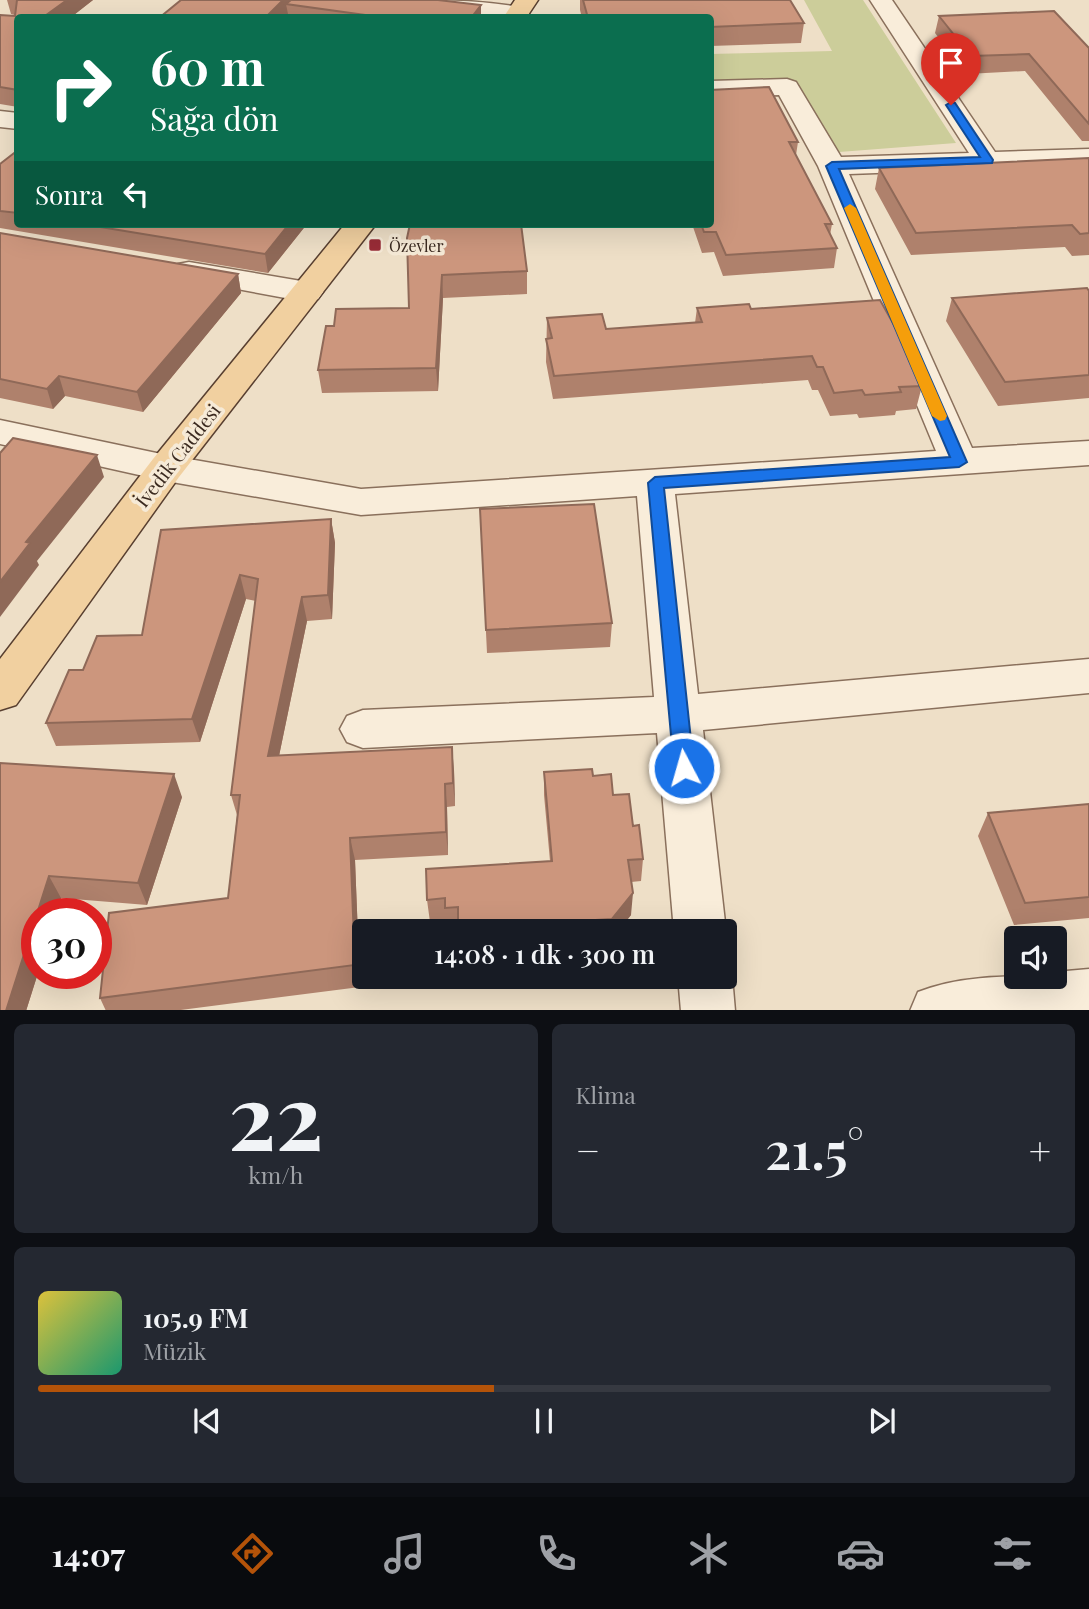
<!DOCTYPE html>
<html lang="tr">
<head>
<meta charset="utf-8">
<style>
	:root { --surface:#171b24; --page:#242831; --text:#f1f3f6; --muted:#9ea1a6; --line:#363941; --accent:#b45309 }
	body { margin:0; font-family:"Playfair Display",serif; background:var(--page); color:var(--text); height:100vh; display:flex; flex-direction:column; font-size:26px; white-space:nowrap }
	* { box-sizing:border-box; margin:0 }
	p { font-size:23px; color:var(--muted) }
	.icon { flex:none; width:38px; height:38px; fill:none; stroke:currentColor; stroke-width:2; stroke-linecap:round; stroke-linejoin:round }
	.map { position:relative; height:1010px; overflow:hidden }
	.side { display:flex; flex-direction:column; gap:14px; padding:14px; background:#0d0f14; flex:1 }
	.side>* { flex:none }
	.guide { position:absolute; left:14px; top:14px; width:700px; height:214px; border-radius:7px; box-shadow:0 7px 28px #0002; background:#0b6e4f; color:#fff; overflow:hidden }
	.tools { position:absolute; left:1004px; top:926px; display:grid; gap:14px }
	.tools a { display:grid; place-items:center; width:63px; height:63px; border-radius:7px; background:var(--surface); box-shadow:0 7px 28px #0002; font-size:35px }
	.speed { position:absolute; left:21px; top:898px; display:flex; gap:14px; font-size:35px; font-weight:700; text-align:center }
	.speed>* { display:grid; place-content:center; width:91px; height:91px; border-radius:50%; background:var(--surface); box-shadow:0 7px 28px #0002; line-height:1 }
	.speed .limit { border:10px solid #d22; background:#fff; color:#111 }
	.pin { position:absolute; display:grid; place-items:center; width:60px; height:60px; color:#fff; margin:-72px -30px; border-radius:50% 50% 50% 0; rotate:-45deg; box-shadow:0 0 7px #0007 }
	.pin .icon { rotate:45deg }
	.me { position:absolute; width:77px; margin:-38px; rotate:354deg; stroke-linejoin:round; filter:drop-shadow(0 0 5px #0008) }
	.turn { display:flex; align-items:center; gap:24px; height:147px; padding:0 21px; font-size:32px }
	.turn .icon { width:91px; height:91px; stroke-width:2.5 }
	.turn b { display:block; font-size:49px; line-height:60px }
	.then { display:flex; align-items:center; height:66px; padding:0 21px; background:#0003; gap:14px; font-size:26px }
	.big { font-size:52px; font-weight:600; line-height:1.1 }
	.side .tile { flex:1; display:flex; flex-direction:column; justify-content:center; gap:10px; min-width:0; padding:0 24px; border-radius:10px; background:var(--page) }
	.side .dial { align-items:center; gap:0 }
	.dial b { font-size:91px; line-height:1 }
	.song { display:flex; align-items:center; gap:21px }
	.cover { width:84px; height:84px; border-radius:10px; background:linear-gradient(135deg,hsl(50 70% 55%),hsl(160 70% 35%)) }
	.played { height:7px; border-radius:4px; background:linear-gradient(90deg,var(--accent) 45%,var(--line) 45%) }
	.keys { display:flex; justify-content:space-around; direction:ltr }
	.heat { display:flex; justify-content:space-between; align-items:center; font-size:38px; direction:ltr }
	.side .tiles { flex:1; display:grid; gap:14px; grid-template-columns:1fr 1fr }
	.tile:last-child { grid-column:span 2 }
	.trip { position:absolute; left:352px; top:919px; width:385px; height:70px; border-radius:7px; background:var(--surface); box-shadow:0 7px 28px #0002; font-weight:600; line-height:70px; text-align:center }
	.dock { display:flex; height:112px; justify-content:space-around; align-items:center; background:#090b0e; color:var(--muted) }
	.dock .icon { width:49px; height:49px }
	.dock .on { color:var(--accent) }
	.dock b { font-size:32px; color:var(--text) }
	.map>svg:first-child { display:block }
	.green { fill:#cccd9a }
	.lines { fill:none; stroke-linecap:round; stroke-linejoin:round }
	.minor-casing { stroke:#8a705c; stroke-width:3 }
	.major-casing { stroke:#583f30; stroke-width:3 }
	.minor { fill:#f9edda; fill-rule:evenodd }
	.major { fill:#f1d0a0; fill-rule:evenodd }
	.wall { fill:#af816c }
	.shaded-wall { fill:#8f6958 }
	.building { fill:#cc967d; stroke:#8f6958; stroke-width:2 }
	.route { fill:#1a73e8; stroke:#114b97; stroke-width:2 }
	.slow { fill:#f59e0b }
	.poi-dot { fill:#992c37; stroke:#f6ead7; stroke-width:2.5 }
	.labels { text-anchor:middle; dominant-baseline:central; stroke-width:7; stroke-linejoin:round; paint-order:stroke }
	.far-poi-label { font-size:16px; fill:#3b2a20; stroke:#f6ead7; text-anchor:start }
	.street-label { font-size:19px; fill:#3b2a20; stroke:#f6ead7 }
</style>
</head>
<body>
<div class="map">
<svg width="1089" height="1011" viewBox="0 0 1089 1011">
	<rect width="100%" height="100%" fill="#eedfc7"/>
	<path class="green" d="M804 0H863L956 143 839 152 791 81 711 83 710 54 832 51Z"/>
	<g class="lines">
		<g class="minor-casing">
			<path id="minor" d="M399 0C441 0 484 0 525 8L529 13 526 18H497L410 7 402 5Z
				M870 0H892L995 152 1089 149V165L849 174 972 448 1089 441V465L675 494 698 694 1089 659V693L703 730 726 931 724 934V931H674L657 733 363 748 347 742 340 729 347 716 363 710 654 697 637 496 361 515 166 481 0 444V420L166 455 361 489 936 451 818 166 779 95 710 97V81L787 79 796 82 841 157 969 153Z
				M0 111 18 113V129L0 127Z
				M189 262 307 282 318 285 323 292 318 299 307 302 178 278 173 271 178 264Z
				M724 960 732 976 735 1011H681L678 976H724Z
				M1089 969V1011H910L918 992C960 975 1011 976 1055 976V972Z"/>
		</g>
		<g class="major-casing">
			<path id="major" d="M515 0H538L526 18H503Z
				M345 224H376L179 477 16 705 0 710V659L153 459Z"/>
		</g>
		<use href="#minor" class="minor"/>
		<use href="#major" class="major"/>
	</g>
	<path class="wall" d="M7 0H93L70 18H18V107L0 104V15L15 16V15L11 14Z
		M181 0 481 5V18H289L288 14 284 18H159Z
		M580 0H790L804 23 801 43 710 46V18H582L580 10Z
		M939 16 1089 48V141H1082L1025 71 967 74 935 33Z
		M710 90 798 142 796 155 832 224 830 235 837 248 834 268 723 276 714 252 702 253 692 224H710Z
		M18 150V224H307L268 273 0 228V164Z
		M1089 158V255L1072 256 1065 247 911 255 875 189 879 168Z
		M0 233 238 274 241 293 143 412 65 396 53 409 0 398Z
		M407 238 527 271V294L443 298 438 391 322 393 318 370 334 326 409 308Z
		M1089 291V398L998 406 946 321 952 298Z
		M697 308 751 309 922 386 916 409 896 411 895 415 859 418 857 414 830 416 818 390H812L808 380 553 399 546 362 547 318 606 329 695 323Z
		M480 509 612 623 610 647 487 653Z
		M331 519 335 543 332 619 307 621 279 756 454 770 455 806 447 807 448 855 355 860 360 987 173 1011H106L100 998 228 898 237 815 231 795 256 601 246 599 200 742 56 746 46 723 83 670Z
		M0 763 182 797 147 905 61 898 56 914H37L38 973 26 1011H0Z
		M544 772 593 776 613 795 633 826 643 859 641 881 631 882V915L618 931H459V929L447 930 446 920 430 922 427 900 550 861 544 795Z
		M1089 804V918L1014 925 978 836 988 813Z"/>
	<path class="shaded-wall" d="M67 0H93L70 18H42Z
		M283 0H302L286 4 288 14 284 18H265Z
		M481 5V18H471Z
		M289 224H307L268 273 265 254Z
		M238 274 241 293 143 412 137 392Z
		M442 275 443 298 438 391 436 368Z
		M59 376 65 396 53 409 47 389Z
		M97 455 104 477 37 561 39 565 0 617V582L26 542Z
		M331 519 335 543 332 619 328 595Z
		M240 575 246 599 200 742 192 719Z
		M302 597 307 621 274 780 268 756Z
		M452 747 454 770 455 806 453 783Z
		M174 774 182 797 147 905 138 883Z
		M445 784 447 807 448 855 446 832Z
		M350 838 355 860 360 987 355 965Z
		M49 876 61 898 56 914H37Z
		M633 893 631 915 618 931H611L612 919Z
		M37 916V973H38L26 1011H6Z"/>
	<path class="building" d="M17 0H67L42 18H18V90L0 87V15L15 16Z
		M181 0H283L265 18H159Z
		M291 0H438L481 5 471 18H387L286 4Z
		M583 0H790L804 23 710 27V18H588Z
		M1054 11 1089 48V124L1029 54 971 56 939 16Z
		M769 87 798 142H789L832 224H825L837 248 726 255 716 232H704L701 224H710V90Z
		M18 150V213L0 211V164Z
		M1089 158V233L1080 234 1072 225 916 233 879 168Z
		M82 224H289L265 254Z
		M410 224H521L527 271 442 275 436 368 318 370 326 326H334L336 309 409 308 407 238Z
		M0 233 238 274 137 392 59 376 47 389 0 379Z
		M1087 288 1089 291V375L1005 382 952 298Z
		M880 300 904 343 922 386 899 387 901 392 865 395 862 390 834 393 823 367H817L812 356 554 376 546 339 552 338 547 318 602 314 606 329 702 322 697 308 749 304 751 309Z
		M13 438 97 455 26 542 30 543 0 582V453Z
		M594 504 612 623 486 630 480 509Z
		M331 519 328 595 302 597 268 756 452 747 453 783 445 784 446 832 350 838 355 965 100 998 109 913 228 898 240 795H231L258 579 240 575 192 719 46 723 69 670H83L97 636 142 635 161 530Z
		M0 763 174 774 138 883 49 876 6 1011H0Z
		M592 769 593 776 611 774 613 795 629 794 633 826 639 825 643 859 628 860 633 893 612 919 563 922 564 931H483V920L458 921V907L445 908V898L427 900 426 869 552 861 544 772Z
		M1089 804V897L1025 903 988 813Z"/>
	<path class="route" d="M951 102 955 103 993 160 992 163 839 169 967 462 959 467 664 488 694 768 691 774 684 776 677 774 674 768 648 483 655 477 950 457 826 166 832 162 980 157 946 105Z"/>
	<path class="slow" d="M850 204 856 208 947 416 945 420 940 421 932 416 844 208Z"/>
	<rect class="poi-dot" x="368" y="238" width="14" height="14" rx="3.5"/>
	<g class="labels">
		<g class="far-poi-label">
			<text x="389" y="245">Özevler</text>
		</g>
		<g class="street-label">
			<text transform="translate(177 455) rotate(-52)">İvedik Caddesi</text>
		</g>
	</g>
</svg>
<div class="tools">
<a><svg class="icon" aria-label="sound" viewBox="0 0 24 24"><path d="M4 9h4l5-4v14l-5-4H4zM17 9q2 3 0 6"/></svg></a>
</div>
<div class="speed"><div class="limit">30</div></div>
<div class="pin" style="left:951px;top:105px;background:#d93025"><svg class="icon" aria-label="arrive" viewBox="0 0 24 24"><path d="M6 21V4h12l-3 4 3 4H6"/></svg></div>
<svg class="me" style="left:684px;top:768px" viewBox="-20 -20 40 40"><circle r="17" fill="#1a73e8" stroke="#fff" stroke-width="3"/><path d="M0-11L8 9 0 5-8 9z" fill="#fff"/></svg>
<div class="trip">14:08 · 1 dk · 300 m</div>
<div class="guide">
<div class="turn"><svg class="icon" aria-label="right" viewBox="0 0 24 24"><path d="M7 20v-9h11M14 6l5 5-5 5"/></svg><div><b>60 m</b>Sağa dön</div></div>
<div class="then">Sonra<svg class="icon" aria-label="left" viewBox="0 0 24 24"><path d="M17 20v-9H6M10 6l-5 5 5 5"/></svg></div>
</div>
</div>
<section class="side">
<div class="tiles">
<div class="tile dial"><b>22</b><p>km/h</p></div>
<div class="tile"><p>Klima</p>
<div class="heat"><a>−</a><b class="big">21.5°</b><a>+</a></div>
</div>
<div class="tile">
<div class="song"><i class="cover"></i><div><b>105.9 FM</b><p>Müzik</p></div></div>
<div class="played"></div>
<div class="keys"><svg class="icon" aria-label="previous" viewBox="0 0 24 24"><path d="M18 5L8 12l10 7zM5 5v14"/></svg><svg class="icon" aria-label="pause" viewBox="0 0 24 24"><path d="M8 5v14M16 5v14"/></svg><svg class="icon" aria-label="next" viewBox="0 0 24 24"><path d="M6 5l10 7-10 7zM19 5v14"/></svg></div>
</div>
</div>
</section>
<nav class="dock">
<b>14:07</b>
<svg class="icon on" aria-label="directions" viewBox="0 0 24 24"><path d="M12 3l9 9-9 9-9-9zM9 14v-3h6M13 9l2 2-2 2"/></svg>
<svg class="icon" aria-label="music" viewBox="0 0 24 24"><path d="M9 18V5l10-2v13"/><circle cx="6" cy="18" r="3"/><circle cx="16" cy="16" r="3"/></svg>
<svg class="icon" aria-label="phone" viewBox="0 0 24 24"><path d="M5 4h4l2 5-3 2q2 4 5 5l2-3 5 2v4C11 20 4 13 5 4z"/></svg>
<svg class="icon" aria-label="climate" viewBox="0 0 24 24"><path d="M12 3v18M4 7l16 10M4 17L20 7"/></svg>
<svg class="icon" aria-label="car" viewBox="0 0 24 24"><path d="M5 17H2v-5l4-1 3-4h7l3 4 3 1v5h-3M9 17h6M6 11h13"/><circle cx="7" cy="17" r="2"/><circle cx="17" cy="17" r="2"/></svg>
<svg class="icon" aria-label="filters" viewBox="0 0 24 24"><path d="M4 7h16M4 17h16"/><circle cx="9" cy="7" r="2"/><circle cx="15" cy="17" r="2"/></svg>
</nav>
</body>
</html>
